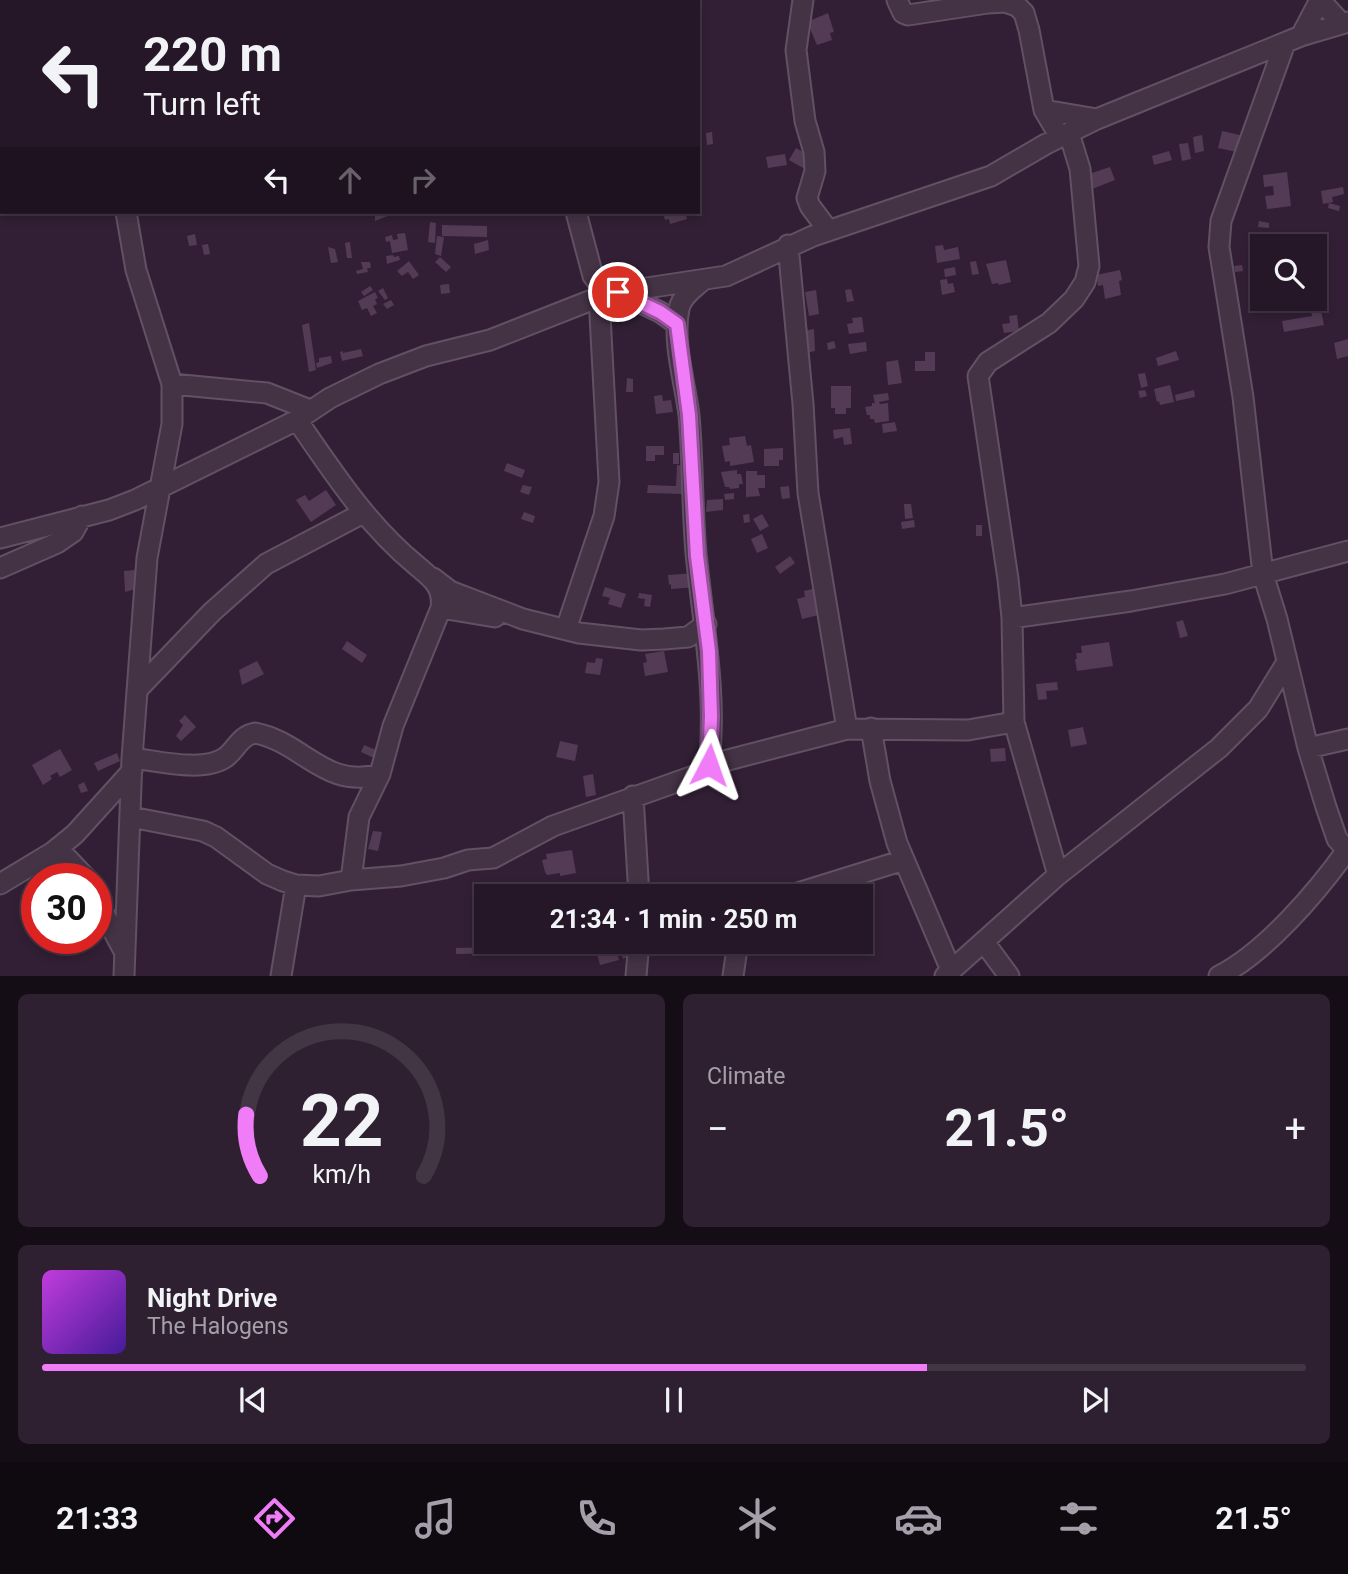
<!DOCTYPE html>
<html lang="en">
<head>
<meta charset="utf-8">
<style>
	:root { --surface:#261728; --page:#2e2030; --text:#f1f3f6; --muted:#a49fa8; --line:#423645; --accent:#f07df7 }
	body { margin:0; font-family:Roboto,sans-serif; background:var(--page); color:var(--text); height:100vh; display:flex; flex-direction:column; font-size:26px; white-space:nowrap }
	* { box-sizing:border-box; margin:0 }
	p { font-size:23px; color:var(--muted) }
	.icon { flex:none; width:38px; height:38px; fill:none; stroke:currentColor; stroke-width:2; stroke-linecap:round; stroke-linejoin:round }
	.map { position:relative; height:976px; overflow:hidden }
	.details { display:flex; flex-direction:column; gap:18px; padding:18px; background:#150d16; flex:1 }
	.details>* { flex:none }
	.guide { position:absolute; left:0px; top:0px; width:700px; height:214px; box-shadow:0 4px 10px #0003,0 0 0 2px var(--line); background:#261728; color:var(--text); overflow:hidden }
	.buttons { position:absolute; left:1250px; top:234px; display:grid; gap:14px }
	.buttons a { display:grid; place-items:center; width:77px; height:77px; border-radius:0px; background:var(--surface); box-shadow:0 4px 10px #0003,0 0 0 2px var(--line); font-size:35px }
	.speed { position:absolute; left:21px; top:863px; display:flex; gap:14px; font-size:35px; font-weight:700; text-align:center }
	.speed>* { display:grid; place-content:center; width:91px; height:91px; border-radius:50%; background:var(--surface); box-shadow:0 4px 10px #0003,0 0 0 2px var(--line); line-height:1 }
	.speed .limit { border:10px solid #d22; background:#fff; color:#111 }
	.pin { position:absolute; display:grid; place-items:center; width:60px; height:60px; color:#fff; margin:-30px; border:4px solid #fff; border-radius:50%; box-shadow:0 2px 7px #0007 }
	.me { position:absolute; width:77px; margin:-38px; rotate:4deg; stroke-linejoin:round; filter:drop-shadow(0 0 5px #0008) }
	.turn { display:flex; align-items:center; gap:24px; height:147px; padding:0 28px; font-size:32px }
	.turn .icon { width:91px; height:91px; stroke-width:2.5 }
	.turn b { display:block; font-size:49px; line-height:60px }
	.lanes { display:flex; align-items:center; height:66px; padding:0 28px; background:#0003; justify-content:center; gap:35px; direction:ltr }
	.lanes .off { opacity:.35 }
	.big { font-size:52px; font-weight:700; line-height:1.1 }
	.details .tile { flex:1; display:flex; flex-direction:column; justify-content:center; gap:10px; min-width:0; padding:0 24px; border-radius:10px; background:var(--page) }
	.details .dial { align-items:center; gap:0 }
	.dial svg { height:182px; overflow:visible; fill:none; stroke:var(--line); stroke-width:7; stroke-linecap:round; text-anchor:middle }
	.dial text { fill:var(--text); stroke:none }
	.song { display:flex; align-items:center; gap:21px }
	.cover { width:84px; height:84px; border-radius:10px; background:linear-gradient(135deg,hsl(290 70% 55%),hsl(260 70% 35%)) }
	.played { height:7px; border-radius:4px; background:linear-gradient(90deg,var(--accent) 70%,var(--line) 70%) }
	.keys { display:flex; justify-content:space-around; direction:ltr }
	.heat { display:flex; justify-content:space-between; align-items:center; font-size:38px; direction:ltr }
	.details .tiles { flex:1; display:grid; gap:18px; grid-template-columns:1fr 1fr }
	.tile:last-child { grid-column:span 2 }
	.trip { position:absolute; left:474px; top:884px; width:399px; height:70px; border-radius:0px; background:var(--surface); box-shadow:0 4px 10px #0003,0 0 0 2px var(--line); font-weight:700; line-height:70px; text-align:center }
	.menu { display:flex; height:112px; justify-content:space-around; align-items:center; background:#0f0910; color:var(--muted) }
	.menu .icon { width:49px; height:49px }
	.menu .active { color:var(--accent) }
	.menu b { font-size:32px; color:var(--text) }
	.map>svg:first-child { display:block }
	.building { fill:#533b56 }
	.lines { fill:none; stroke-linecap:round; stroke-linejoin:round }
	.minor-casing { stroke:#625064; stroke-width:23 }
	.minor { stroke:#443245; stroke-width:19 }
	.route-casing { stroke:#9c51a1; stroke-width:18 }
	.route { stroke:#f07df7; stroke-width:12 }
</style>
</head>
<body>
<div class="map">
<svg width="1348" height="976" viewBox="0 0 1348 976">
	<rect width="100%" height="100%" fill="#321f35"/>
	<path class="building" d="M828 13 834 32 830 33 832 40 817 45 807 22Z
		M1222 131 1240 135 1237 152 1218 148Z
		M712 132 713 144 707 145 706 133Z
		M1202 135 1204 151 1195 153 1193 137Z
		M1188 143 1191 159 1182 161 1179 144Z
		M796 148 812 157 805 169 789 160Z
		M1169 151 1172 160 1154 165 1152 156Z
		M785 154 787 165 768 168 766 157Z
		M1110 167 1115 180 1092 189 1086 175Z
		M1287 172 1291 206 1267 209 1265 196 1274 195 1273 186 1264 187 1263 175Z
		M1343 187 1344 194 1332 197 1333 202 1323 204 1321 191Z
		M1329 203 1340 206 1339 211 1328 208Z
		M375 212H395V213L375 221Z
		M663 212H685L687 219 670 224 669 219 665 220Z
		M1259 221 1269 223V228L1258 227Z
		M430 222 436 223 435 243 428 242Z
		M442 225 487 226V237L442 236Z
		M405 233 408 250 392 253 390 241 386 242 385 237 392 235 393 240 398 239 397 234Z
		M195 234 197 245 189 246 187 236Z
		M437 236 444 237 441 256 435 254Z
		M488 240 489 250 475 254 474 244Z
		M350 242 352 258H347L345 243Z
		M1252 242H1260L1259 255H1252Z
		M208 244 210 254 204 255 202 245Z
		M943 245 944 250 958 247 960 259 937 263 935 246Z
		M328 247 335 249 338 262 331 263Z
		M393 255 394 257 399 256 400 260 387 264 386 256Z
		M440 257 451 267 446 272 435 262Z
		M1006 260 1011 282 999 285 998 283 992 284 986 264Z
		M409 261 419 275 413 279 408 272 402 276 397 271Z
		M976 261 979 274 972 275 970 262Z
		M361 262H370L371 268H367L368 272 357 274 356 271 363 269Z
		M1242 265 1243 271 1235 272 1234 266Z
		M955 267 956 275 945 277 944 269Z
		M1120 270 1122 280 1119 281 1121 295 1105 299 1103 285 1098 286 1096 275Z
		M1314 277 1324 325 1284 332 1282 321 1312 316 1309 299H1314Z
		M947 279 948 284 953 283 955 292 942 295 940 280Z
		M449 284 450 293 441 294 440 285Z
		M370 286 373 290 364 296 361 292Z
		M383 288 388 298 385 300 378 291Z
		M851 289 854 301 847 302 845 290Z
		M816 290 819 314 809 316 805 292Z
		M375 292 378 298 375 299 377 304 373 306 377 313 371 316 367 308 362 310 358 301Z
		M391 300 394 305 387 309 383 304Z
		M1017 315 1019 331 1004 333 1002 324 1010 323 1009 316Z
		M862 317 864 332 849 334 847 324 853 323 852 318Z
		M309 323 316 370 309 372 302 325Z
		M814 329 815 351 806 353 803 331Z
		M1348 339V356L1337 359 1334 343Z
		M834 341 836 348 828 350 827 343Z
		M866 342 867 351 850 354 848 344Z
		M361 349 363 356 342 361 340 352 343 351V353Z
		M1176 351 1179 360 1158 366 1156 358Z
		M925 352H935V371H915V361H925Z
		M331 356 332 363 317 368 316 363 319 362V358Z
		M898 360 902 383 888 385 886 362Z
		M1145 373 1148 386 1141 388 1138 374Z
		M627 378 633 379V392H626Z
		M1170 385 1174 402 1160 405 1159 401 1157 402 1154 389Z
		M831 386H851V408H846V414H835V408H831Z
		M1145 390 1147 396 1140 398 1138 391Z
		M1194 390 1195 397 1176 401 1175 395Z
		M888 393 889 400 879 402 880 404 888 403 889 421 875 423 874 419H870V415H867L865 407 872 406V403H875L873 395Z
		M662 395 663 401 671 400 673 412 656 414 654 396Z
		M895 422 897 431 883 433 882 424Z
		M850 428 852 444 844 445 843 437 834 439 833 430Z
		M745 436 747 446 751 445 754 462 730 466V461L725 462 722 446 730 445 729 438Z
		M646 446H664V455H655V461H646Z
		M783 448V460H779V466H764V449Z
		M673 453H679V464H673Z
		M507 463 525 470 522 478 504 471Z
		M677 465 685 466 684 494 647 493 648 485 676 486Z
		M737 470V474H741L743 484H739V488L730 489 729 487H725L721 472Z
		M746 471H757V475H765V488H758L760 496 746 497Z
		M523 485 532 487 529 495 520 492Z
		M789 486 790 498 782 499 780 487Z
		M326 490 336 505 311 522 296 500 305 495 309 501Z
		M734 493V499L725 500 724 494Z
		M723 499V510L706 512 707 500Z
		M904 504H911L913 518 905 519Z
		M524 512 535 516 533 523 521 519Z
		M749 514 750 522 744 523 743 515Z
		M762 514 769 526 760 531 753 519Z
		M914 520 915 527 902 529 901 522Z
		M976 525H982V536H976Z
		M762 534 768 548 757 553 751 539Z
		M790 556 795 563 780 574 775 567Z
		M135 570 136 589 125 592 124 571Z
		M697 573 698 587 671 589V584L669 585 668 575Z
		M605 587 626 594 621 608 608 604 610 598 602 596Z
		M820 587 827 613 802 619 797 599 805 597 804 591Z
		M639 593 652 595 650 607 644 606 645 599 638 598Z
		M1183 620 1188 636 1180 638 1176 622Z
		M347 641 367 655 362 663 342 649Z
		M1109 642 1113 666 1077 671 1075 659H1077L1076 653H1082L1081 646Z
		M664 651 668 672 645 676 643 663 647 662 645 654Z
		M596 658 603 659 600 675 585 673 587 662 595 663Z
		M257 661 264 674 242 685 239 670Z
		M1057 682 1058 690 1046 691 1047 699 1038 700 1036 684Z
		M185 715 196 727 181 741 176 736 183 725 179 721Z
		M1083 727 1087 744 1071 747 1068 730Z
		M560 741 578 745 575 761 556 757Z
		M364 745 378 751 374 758 361 752Z
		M1005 748 1006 761 991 762 990 749Z
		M60 749 72 770 60 777 57 772 50 776 52 779 43 785 32 765Z
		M117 753 120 761 98 771 94 763Z
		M593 774 596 795 586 797 583 776Z
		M84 782 88 791 81 793 78 785Z
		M373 831 382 832 378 851 368 849Z
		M572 850 576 873 560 876V873L547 875 545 872 542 860 547 859 546 854Z
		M475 906 486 908V924L481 923 480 928 473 927Z
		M628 942H633L638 953 623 959 618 946Z
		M615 945 619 960 600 965 596 950Z
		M500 947V953L456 954V948Z"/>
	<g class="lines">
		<g class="minor-casing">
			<path id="minor" d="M563 0 564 2
				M803 0 796 50 805 121 814 152 815 171 807 198 810 206 828 230
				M897 0 903 13 908 15 988 3 1005 2 1017 6 1024 13 1029 30 1044 110 1060 137
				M132 2V0
				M352 2V0
				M1301 36 1320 0 1341 23
				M1285 43 1221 221 1219 247 1243 397 1263 574 1277 619 1308 748 1326 807 1337 839 1348 851
				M1044 110 1097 119
				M576 212 593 276 607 294
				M788 245 803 404 808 493 847 729
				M618 292 660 312 677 324
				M172 384 267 393 310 410
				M297 420C333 472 367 525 416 565 431 578 444 586 441 608L393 726 380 774 359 817 351 880
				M0 538 109 510 135 500 297 420 330 398 379 374 426 356 490 340 607 294 726 276 813 236 991 176 1046 144 1097 119 1301 36 1348 22
				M0 568 57 543 73 532 82 516
				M433 578 450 591 523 619 579 633 641 640 664 639 688 637 706 624
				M441 608 495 617
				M1012 618 1131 601 1225 584 1348 551
				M566 629 604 516 609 482 599 297
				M137 690 212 612 266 564 363 513
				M871 728 880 781 897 843 951 970
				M1308 748 1348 739
				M132 758C158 761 204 773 226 757 237 748 240 736 255 733 303 742 325 790 380 774
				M709 765 847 729 968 730 1014 722
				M633 796 639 896
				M131 817 203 831 216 837 267 874 283 881 296 885 319 886 351 880 401 876 444 868 468 860 493 858 553 826 699 774 709 765C717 693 703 624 696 553 692 507 693 460 689 415 685 383 672 340 679 309 681 297 693 289 702 281
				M53 852 67 858 86 878
				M1058 875 1014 722 1012 618 1008 579 978 376 988 362 1049 323 1074 299 1085 282 1089 266 1080 169 1069 133
				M0 884 53 852 75 834 132 771
				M788 896 904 860
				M96 899 124 951
				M984 942 1009 976
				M124 976 132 758 147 558 172 424V384L136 270 126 212
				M281 976 296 885
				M636 976 639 942
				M733 976 738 942
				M945 976 1058 875 1219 748 1258 709 1287 662
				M1219 976C1266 952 1317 892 1347 850"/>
		</g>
		<use href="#minor" class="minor"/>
	</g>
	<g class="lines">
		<g class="route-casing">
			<path id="route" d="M618 292 660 312 677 324 689 415 697 556 709 651 711 717 709 765"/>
		</g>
		<use href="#route" class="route"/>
	</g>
</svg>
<div class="buttons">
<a><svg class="icon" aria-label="search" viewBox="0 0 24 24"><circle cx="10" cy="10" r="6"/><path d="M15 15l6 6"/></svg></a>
</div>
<div class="speed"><div class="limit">30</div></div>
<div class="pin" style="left:618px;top:292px;background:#d93025"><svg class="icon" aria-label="arrive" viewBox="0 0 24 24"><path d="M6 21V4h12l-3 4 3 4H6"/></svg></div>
<svg class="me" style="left:709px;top:765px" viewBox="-20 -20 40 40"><path d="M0-17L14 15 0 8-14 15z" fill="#f07df7" stroke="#fff" stroke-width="4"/></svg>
<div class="trip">21:34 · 1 min · 250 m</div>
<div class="guide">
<div class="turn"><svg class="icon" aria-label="left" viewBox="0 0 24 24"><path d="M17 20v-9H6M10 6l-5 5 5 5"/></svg><div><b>220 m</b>Turn left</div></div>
<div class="lanes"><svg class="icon" aria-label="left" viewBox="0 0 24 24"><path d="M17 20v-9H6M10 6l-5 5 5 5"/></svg><svg class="icon off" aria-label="ahead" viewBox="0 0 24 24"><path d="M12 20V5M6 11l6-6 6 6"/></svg><svg class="icon off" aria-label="right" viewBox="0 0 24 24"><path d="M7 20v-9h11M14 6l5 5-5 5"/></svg></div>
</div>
</div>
<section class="details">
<div class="tiles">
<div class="tile dial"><svg viewBox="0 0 100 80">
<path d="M14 69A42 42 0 1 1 86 69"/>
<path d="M14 69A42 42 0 0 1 8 42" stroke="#f07df7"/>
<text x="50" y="56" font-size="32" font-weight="700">22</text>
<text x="50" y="72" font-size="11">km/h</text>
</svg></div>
<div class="tile"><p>Climate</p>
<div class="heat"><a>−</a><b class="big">21.5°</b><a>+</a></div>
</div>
<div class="tile">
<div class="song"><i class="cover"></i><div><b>Night Drive</b><p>The Halogens</p></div></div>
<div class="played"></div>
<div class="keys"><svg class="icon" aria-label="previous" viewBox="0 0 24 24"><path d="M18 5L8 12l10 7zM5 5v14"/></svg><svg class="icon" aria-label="pause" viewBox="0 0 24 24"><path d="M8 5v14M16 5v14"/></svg><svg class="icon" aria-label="next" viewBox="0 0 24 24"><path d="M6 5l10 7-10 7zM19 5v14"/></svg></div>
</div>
</div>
</section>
<nav class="menu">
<b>21:33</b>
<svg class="icon active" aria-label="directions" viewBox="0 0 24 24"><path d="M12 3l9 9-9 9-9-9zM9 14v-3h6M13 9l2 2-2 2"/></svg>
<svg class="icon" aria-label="music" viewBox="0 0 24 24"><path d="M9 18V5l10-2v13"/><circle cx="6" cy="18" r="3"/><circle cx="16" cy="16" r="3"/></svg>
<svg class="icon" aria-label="phone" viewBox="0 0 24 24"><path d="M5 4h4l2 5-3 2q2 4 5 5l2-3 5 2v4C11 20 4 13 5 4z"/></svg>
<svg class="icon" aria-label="climate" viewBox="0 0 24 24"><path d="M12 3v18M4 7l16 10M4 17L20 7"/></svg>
<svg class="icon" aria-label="car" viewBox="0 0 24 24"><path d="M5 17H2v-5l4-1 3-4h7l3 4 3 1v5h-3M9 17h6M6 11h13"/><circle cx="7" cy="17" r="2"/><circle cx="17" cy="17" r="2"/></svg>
<svg class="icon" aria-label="filters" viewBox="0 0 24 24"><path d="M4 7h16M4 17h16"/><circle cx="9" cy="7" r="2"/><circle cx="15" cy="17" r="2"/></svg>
<b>21.5°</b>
</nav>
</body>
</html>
